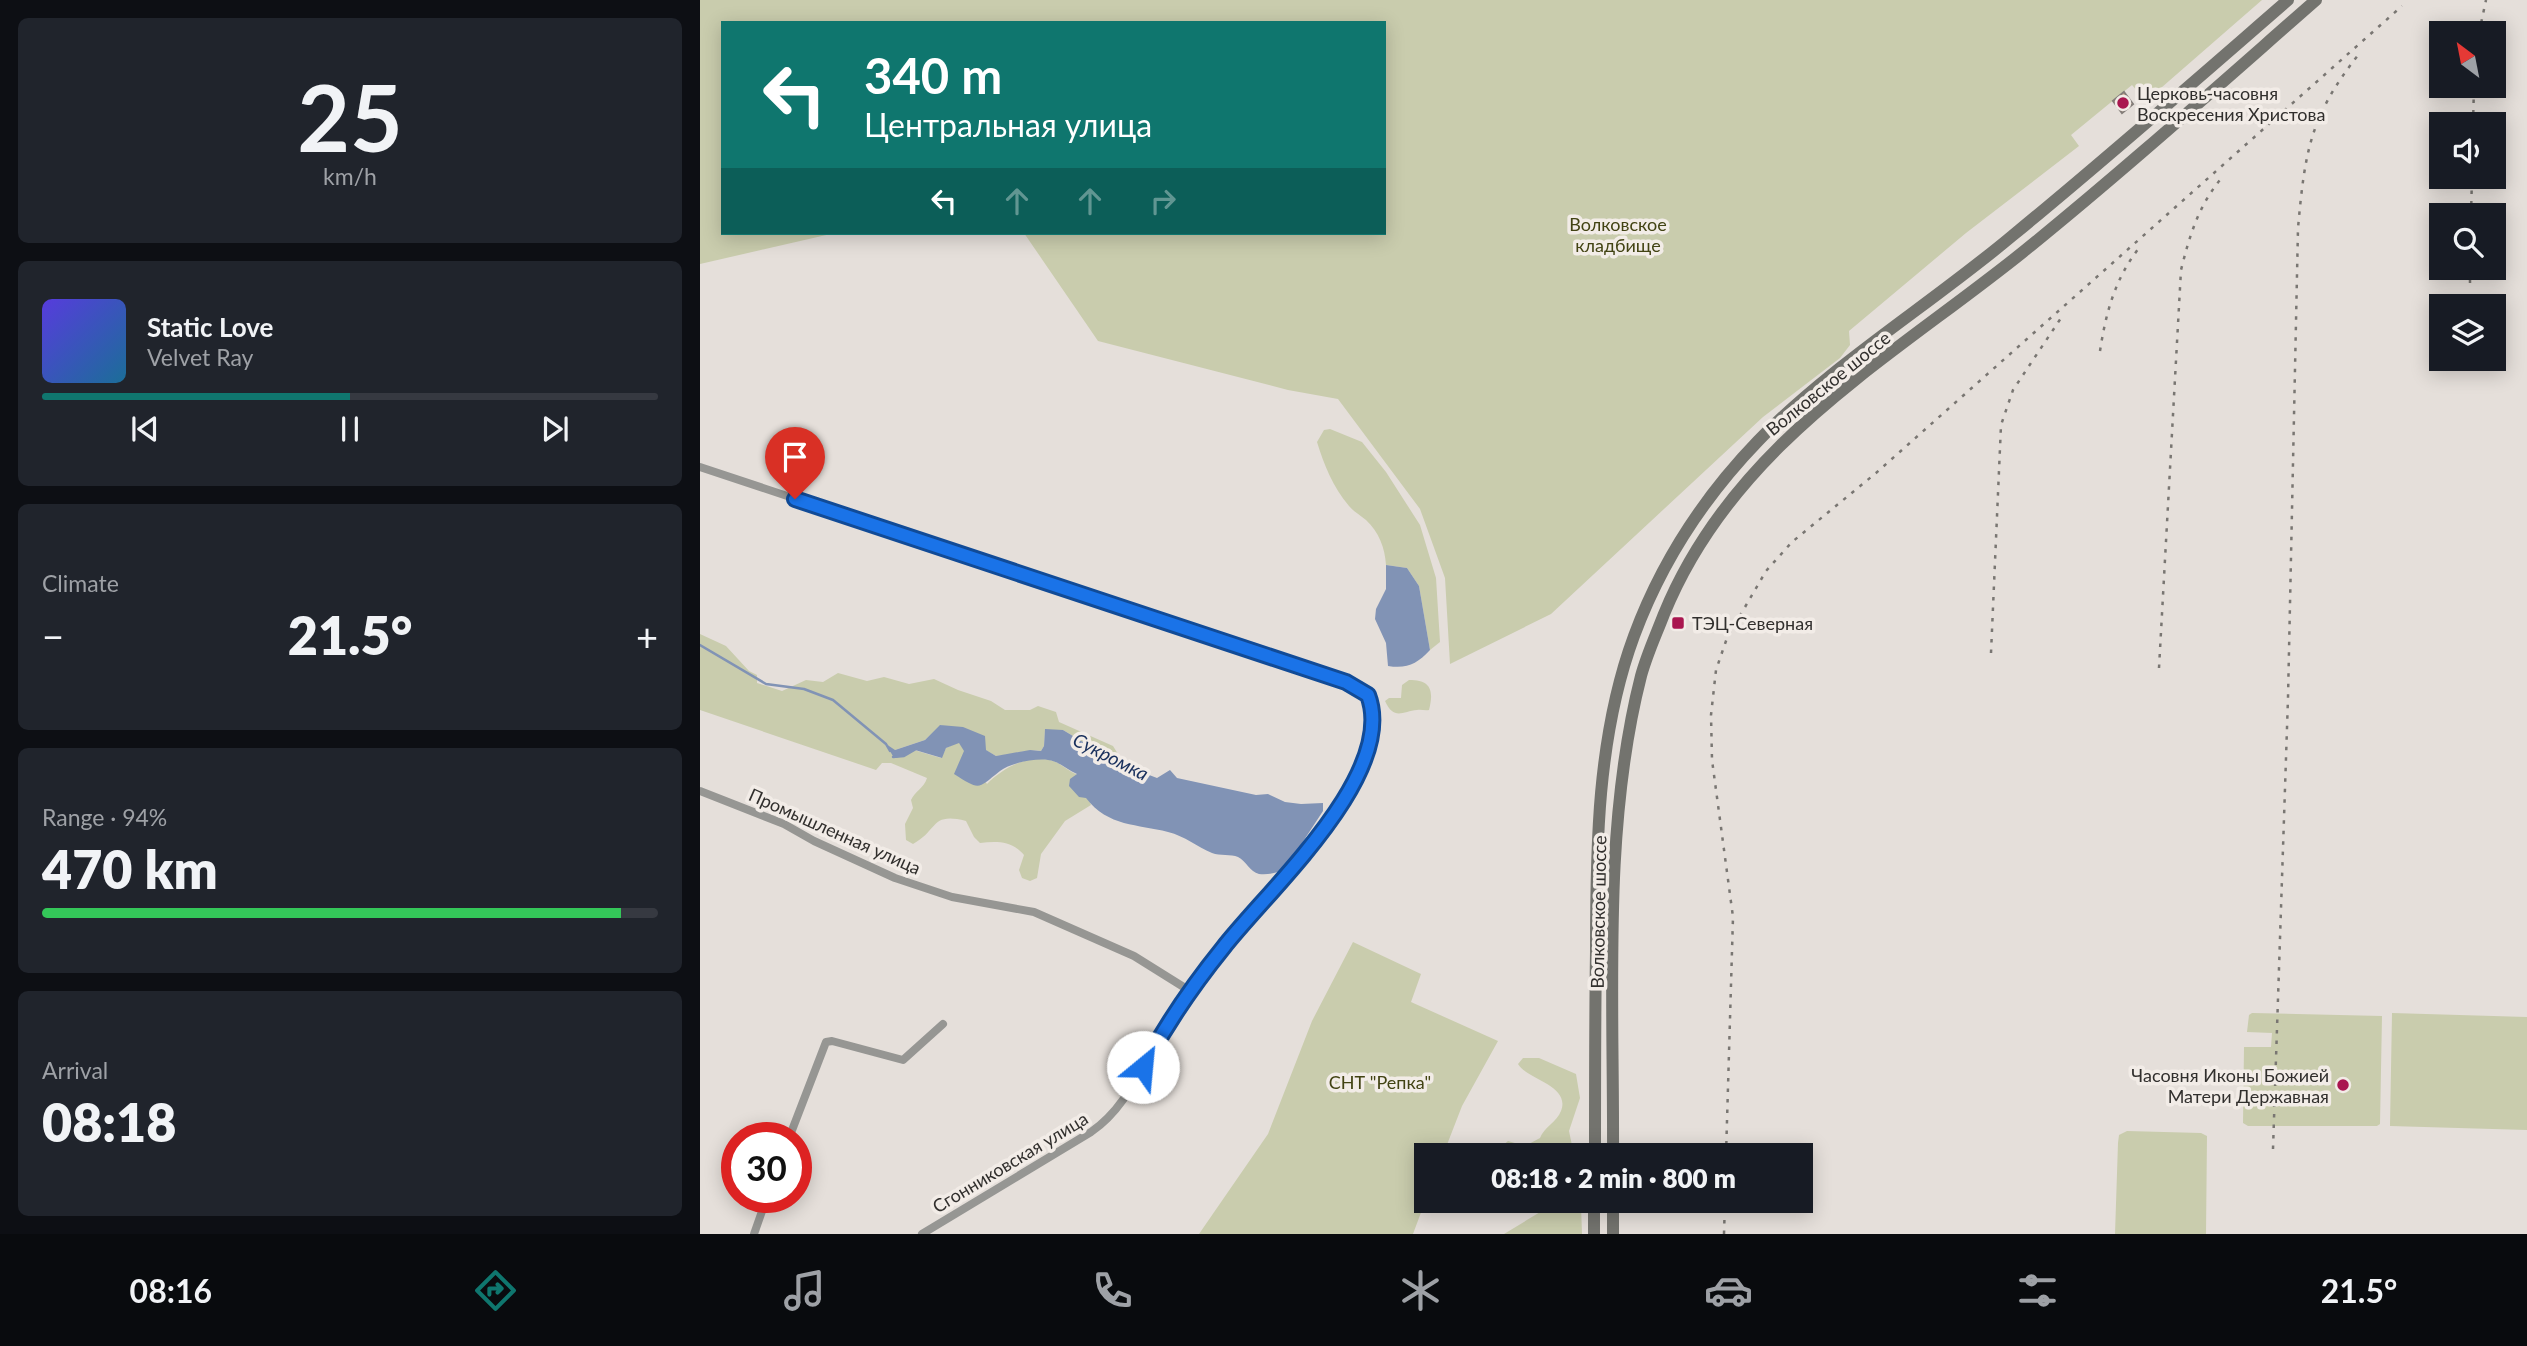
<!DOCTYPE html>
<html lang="en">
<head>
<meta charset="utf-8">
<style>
	:root { --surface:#171b24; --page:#20242c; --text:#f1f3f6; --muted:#9ea1a6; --line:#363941; --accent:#0f766e }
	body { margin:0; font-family:Lato,sans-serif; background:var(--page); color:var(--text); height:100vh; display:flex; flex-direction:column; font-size:26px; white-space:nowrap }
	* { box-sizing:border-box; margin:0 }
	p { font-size:23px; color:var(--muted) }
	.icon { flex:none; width:38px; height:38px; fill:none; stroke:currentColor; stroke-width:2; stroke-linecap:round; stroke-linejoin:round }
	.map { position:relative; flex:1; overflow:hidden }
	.drawer { display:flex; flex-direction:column; gap:18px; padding:18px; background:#0d0f14; width:700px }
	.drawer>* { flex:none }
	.top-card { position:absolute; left:21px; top:21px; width:665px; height:214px; border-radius:0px; box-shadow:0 4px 18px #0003; background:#0f766e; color:#fff; overflow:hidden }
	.needle { width:46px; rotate:328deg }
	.tools { position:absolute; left:1729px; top:21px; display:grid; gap:14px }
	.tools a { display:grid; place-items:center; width:77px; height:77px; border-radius:0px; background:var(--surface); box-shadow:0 4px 18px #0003; font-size:35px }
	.speed { position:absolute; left:21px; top:1122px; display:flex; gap:14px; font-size:35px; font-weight:700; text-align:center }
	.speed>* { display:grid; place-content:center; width:91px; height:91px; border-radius:50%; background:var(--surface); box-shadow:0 4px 18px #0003; line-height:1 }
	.speed .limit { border:10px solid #d22; background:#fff; color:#111 }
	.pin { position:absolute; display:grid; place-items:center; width:60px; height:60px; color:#fff; margin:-72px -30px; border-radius:50% 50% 50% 0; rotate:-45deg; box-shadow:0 0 7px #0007 }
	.pin .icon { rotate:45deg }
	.me { position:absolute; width:77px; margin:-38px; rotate:28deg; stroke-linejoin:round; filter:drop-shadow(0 0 5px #0008) }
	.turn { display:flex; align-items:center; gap:24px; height:147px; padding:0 28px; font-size:32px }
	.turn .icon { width:91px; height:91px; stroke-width:2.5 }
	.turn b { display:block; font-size:49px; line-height:60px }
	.lanes { display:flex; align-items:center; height:66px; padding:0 28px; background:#0003; justify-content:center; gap:35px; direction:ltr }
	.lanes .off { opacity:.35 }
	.big { font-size:52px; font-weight:800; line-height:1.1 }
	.drawer .tile { flex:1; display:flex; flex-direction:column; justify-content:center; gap:10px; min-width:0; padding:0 24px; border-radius:10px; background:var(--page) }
	.drawer .dial { align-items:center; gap:0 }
	.dial b { font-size:91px; line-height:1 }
	.song { display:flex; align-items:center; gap:21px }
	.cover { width:84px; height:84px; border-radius:10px; background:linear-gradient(135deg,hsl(250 70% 55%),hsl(200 70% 35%)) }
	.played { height:7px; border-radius:4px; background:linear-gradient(90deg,var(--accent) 50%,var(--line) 50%) }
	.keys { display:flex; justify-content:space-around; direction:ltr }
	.heat { display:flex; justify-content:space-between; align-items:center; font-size:38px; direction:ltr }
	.charge { height:10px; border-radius:5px; background:linear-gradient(90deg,#34c759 94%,var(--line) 0) }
	.trip { position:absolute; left:714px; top:1143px; width:399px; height:70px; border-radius:0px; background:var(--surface); box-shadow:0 4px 18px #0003; font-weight:800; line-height:70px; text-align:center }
	.tab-bar { display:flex; height:112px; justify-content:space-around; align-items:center; background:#090b0e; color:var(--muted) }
	.tab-bar .icon { width:49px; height:49px }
	.tab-bar .current { color:var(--accent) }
	.tab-bar b { font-size:32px; color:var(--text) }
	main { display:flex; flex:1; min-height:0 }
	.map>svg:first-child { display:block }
	.green { fill:#c9ccad }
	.water { fill:#8193b5 }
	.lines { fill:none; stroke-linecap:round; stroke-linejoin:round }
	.stream { stroke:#8193b5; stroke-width:2.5 }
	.building { fill:#d6b498; stroke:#837d79; stroke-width:2 }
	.street { stroke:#969693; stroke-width:8 }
	.secondary { stroke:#73736e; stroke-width:12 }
	.rail { stroke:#797672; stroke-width:2.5; stroke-dasharray:3.5 7; stroke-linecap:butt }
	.route-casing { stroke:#114b97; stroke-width:18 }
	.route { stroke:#1a73e8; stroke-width:12 }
	.poi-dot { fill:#a9164f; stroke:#f2ece7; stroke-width:2.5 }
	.labels { text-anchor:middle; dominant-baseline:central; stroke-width:7; stroke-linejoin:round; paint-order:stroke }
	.poi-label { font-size:18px; fill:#312f2d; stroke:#f2ece7; text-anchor:start }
	.park-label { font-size:18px; fill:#424313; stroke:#f2ece7 }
	.street-label { font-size:18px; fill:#312f2d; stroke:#f2ece7 }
	.water-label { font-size:19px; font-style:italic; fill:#182f5c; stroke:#f2ece7 }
</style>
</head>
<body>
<main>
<section class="drawer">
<div class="tile dial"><b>25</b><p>km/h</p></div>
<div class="tile">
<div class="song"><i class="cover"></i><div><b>Static Love</b><p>Velvet Ray</p></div></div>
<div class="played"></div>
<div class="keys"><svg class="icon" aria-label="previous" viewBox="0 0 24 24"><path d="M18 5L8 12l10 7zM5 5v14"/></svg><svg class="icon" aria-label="pause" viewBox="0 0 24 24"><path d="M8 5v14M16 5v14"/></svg><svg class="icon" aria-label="next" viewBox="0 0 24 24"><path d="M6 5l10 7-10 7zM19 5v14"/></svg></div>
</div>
<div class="tile"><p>Climate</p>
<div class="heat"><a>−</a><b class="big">21.5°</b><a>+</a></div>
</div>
<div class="tile"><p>Range · 94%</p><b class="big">470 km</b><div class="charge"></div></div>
<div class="tile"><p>Arrival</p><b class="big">08:18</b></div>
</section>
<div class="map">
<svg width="1827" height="1234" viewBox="0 0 1827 1234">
	<rect width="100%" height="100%" fill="#e5dfda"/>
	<path class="green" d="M0 0H1562L1446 101 1432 85 1371 135 1379 146 1266 233 1149 331 1150 345 1140 358 1063 417 851 614 750 664 745 578 720 509 638 399 588 390 398 341 324 233H684V23H23V233H135L0 264Z
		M630 429 662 442 686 472 720 525 736 578 740 642 730 650 719 586 707 568 686 565C685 548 679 532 666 520 660 515 654 512 649 506 633 487 624 465 617 442L624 430Z
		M0 634 26 646 49 671 57 675V683L82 691 106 680 123 682 138 673 167 681 184 677 209 684 234 679 258 690 291 701 305 710H330L338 706 356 712 359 722 413 746 418 754V763L363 730H345L344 746 341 751C326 749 312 755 296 756L241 725 225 740 195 750 188 745 204 756 214 750 241 758 246 748 259 742 287 784C303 768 329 753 353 761 362 764 368 771 378 775L391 805 365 821 341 854 337 878 330 881 322 878 319 870 324 855C312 841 298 841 280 843L274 837 266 821C230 812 239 830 213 844L206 840 205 824 213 808 211 800C215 791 224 788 227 778L191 763H182L176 770 0 710Z
		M709 680C731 680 734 690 729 710 725 711 721 709 717 710 703 711 694 721 685 701L689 698H701L702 685Z
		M653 942 721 974 711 1002 798 1041 762 1106 743 1155H726V1199L713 1234H499L568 1134 612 1021Z
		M1552 1013 1682 1016 1680 1124 1677 1126H1548L1543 1123 1544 1047H1571L1572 1033 1547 1032 1549 1015Z
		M1692 1013 1827 1017V1130L1690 1126Z
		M823 1058H839L876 1074 880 1098 869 1131 874 1155H865L862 1149 855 1146 850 1155H801V1147L808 1141 825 1146 840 1138C844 1127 857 1122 861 1111 871 1085 826 1079 818 1064Z
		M1427 1131 1501 1133 1507 1136 1506 1234H1415L1418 1143 1419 1135Z
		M860 1200 881 1205 882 1234H804Z"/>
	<path class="water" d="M686 565 707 568 719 586 730 650C717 664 707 669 688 666L686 643 675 619 676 609 686 589Z
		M240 725 263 727 285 736 286 750 296 756 330 750 341 751 344 746 345 729 363 730 418 763 457 778 470 770 477 778 556 795 568 794 585 802 601 804 623 803V811L585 869C577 873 568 875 559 874 550 872 546 861 538 857 531 854 520 856 512 853 497 847 485 836 468 832 438 824 408 827 386 798L379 797 369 786 370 779 377 774C367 770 359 761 348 760 336 758 310 763 300 771 277 789 281 791 254 774L264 751 259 743 246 748 242 758 215 750 204 756 194 758 186 744 195 750 225 740Z"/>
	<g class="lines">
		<path class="stream" d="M0 645 66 684 104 689 133 700 186 744 190 751
			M193 757 204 756 216 749"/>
	</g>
	<path class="building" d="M1424 92 1433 104 1422 113 1413 101Z"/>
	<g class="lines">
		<path class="street" d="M0 467 646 682C654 685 664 688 668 696 694 739 621 835 594 868 580 885 564 899 550 915 531 938 512 961 494 986 483 1001 471 1017 461 1034 439 1070 427 1107 391 1132L222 1234
			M0 791 84 824 114 841 195 878 252 897 334 912 434 956 490 991
			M89 1138 126 1042 132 1041 203 1060 243 1024
			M54 1234 67 1197"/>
		<path class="secondary" d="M895 1155C895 1087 895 1019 896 952 896 847 897 736 934 636 961 563 1004 497 1058 441 1130 366 1231 304 1312 236 1406 159 1497 79 1588 0
			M913 1155C914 999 902 828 941 676 947 654 956 635 964 614 1033 445 1187 361 1323 252 1423 171 1519 85 1616 0
			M894 1234V1200
			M913 1234V1200"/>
		<path class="rail" d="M1779 33 1786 0
			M1773 124 1774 86
			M1771 215 1772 177
			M1770 283V268
			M1400 351C1406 312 1415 279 1439 248
			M1291 653 1301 425 1313 390 1363 315
			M1459 668 1481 270C1490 234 1499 204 1524 175
			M1573 1149 1588 698 1598 228C1605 151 1610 116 1659 54
			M1026 1155 1033 917 1012 760 1011 715 1016 670 1027 638 1066 571 1092 542 1176 473 1702 6
			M1024 1234 1025 1200"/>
	</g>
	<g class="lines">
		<g class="route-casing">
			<path id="route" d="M95 499 646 682 668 695C698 774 568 890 523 948 493 985 466 1025 443 1067"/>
		</g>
		<use href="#route" class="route"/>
	</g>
	<g class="poi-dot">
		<circle cx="1423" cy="103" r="7"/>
		<rect x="971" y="616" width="14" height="14" rx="3.5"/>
		<circle cx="1643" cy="1085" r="7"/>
	</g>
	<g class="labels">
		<g class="poi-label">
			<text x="1437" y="93">Церковь-часовня<tspan x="1437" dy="21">Воскресения Христова</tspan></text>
			<text x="992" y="623">ТЭЦ-Северная</text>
			<text x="1629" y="1075" text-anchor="end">Часовня Иконы Божией<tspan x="1629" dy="21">Матери Державная</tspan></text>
		</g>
		<g class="park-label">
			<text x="918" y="224">Волковское<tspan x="918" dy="21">кладбище</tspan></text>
			<text x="680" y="1082">СНТ "Репка"</text>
		</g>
		<g class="street-label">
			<text transform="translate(1128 383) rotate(-39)">Волковское шоссе</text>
			<text transform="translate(135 831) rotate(24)">Промышленная улица</text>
			<text transform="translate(898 912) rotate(-89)">Волковское шоссе</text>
			<text transform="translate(310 1162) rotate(-31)">Сгонниковская улица</text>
		</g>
		<g class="water-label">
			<text transform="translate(411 756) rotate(27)">Сукромка</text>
		</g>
	</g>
</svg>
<div class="tools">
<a><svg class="needle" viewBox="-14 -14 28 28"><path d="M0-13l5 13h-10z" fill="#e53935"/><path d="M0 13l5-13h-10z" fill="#9ea1a6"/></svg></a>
<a><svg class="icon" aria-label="sound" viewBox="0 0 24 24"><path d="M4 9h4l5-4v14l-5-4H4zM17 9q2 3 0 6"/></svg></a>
<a><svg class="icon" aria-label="search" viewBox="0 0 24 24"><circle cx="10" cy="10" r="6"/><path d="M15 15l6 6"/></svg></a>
<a><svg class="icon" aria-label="layers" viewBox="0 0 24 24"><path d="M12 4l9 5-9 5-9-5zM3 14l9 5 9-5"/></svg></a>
</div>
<div class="speed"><div class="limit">30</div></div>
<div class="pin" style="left:95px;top:499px;background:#d93025"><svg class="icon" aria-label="arrive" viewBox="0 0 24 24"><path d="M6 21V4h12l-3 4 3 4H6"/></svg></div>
<svg class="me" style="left:443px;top:1067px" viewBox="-20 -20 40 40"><circle r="19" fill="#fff"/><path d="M0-13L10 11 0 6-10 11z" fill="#1a73e8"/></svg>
<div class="trip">08:18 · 2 min · 800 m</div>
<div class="top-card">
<div class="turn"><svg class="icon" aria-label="left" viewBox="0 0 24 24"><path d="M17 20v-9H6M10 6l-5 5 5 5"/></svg><div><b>340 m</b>Центральная улица</div></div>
<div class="lanes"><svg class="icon" aria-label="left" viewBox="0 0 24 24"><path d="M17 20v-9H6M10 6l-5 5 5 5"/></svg><svg class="icon off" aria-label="ahead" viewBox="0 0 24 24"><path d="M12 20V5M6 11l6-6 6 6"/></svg><svg class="icon off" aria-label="ahead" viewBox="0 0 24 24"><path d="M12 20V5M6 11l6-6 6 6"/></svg><svg class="icon off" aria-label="right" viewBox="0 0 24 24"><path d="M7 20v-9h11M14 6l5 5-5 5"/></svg></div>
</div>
</div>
</main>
<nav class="tab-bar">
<b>08:16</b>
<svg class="icon current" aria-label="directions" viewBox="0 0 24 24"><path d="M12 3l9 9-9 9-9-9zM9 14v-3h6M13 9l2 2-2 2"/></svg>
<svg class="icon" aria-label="music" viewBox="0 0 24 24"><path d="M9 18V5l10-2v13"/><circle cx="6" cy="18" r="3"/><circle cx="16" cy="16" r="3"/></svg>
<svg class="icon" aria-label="phone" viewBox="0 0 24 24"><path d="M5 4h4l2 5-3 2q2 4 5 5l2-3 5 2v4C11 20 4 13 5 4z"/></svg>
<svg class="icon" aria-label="climate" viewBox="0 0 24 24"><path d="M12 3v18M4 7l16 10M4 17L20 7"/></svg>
<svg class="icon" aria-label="car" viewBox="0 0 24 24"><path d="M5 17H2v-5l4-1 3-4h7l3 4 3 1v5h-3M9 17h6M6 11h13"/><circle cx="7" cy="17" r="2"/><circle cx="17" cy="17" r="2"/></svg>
<svg class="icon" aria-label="filters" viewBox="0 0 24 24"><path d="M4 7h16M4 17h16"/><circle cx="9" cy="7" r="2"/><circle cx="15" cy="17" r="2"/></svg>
<b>21.5°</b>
</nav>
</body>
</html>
